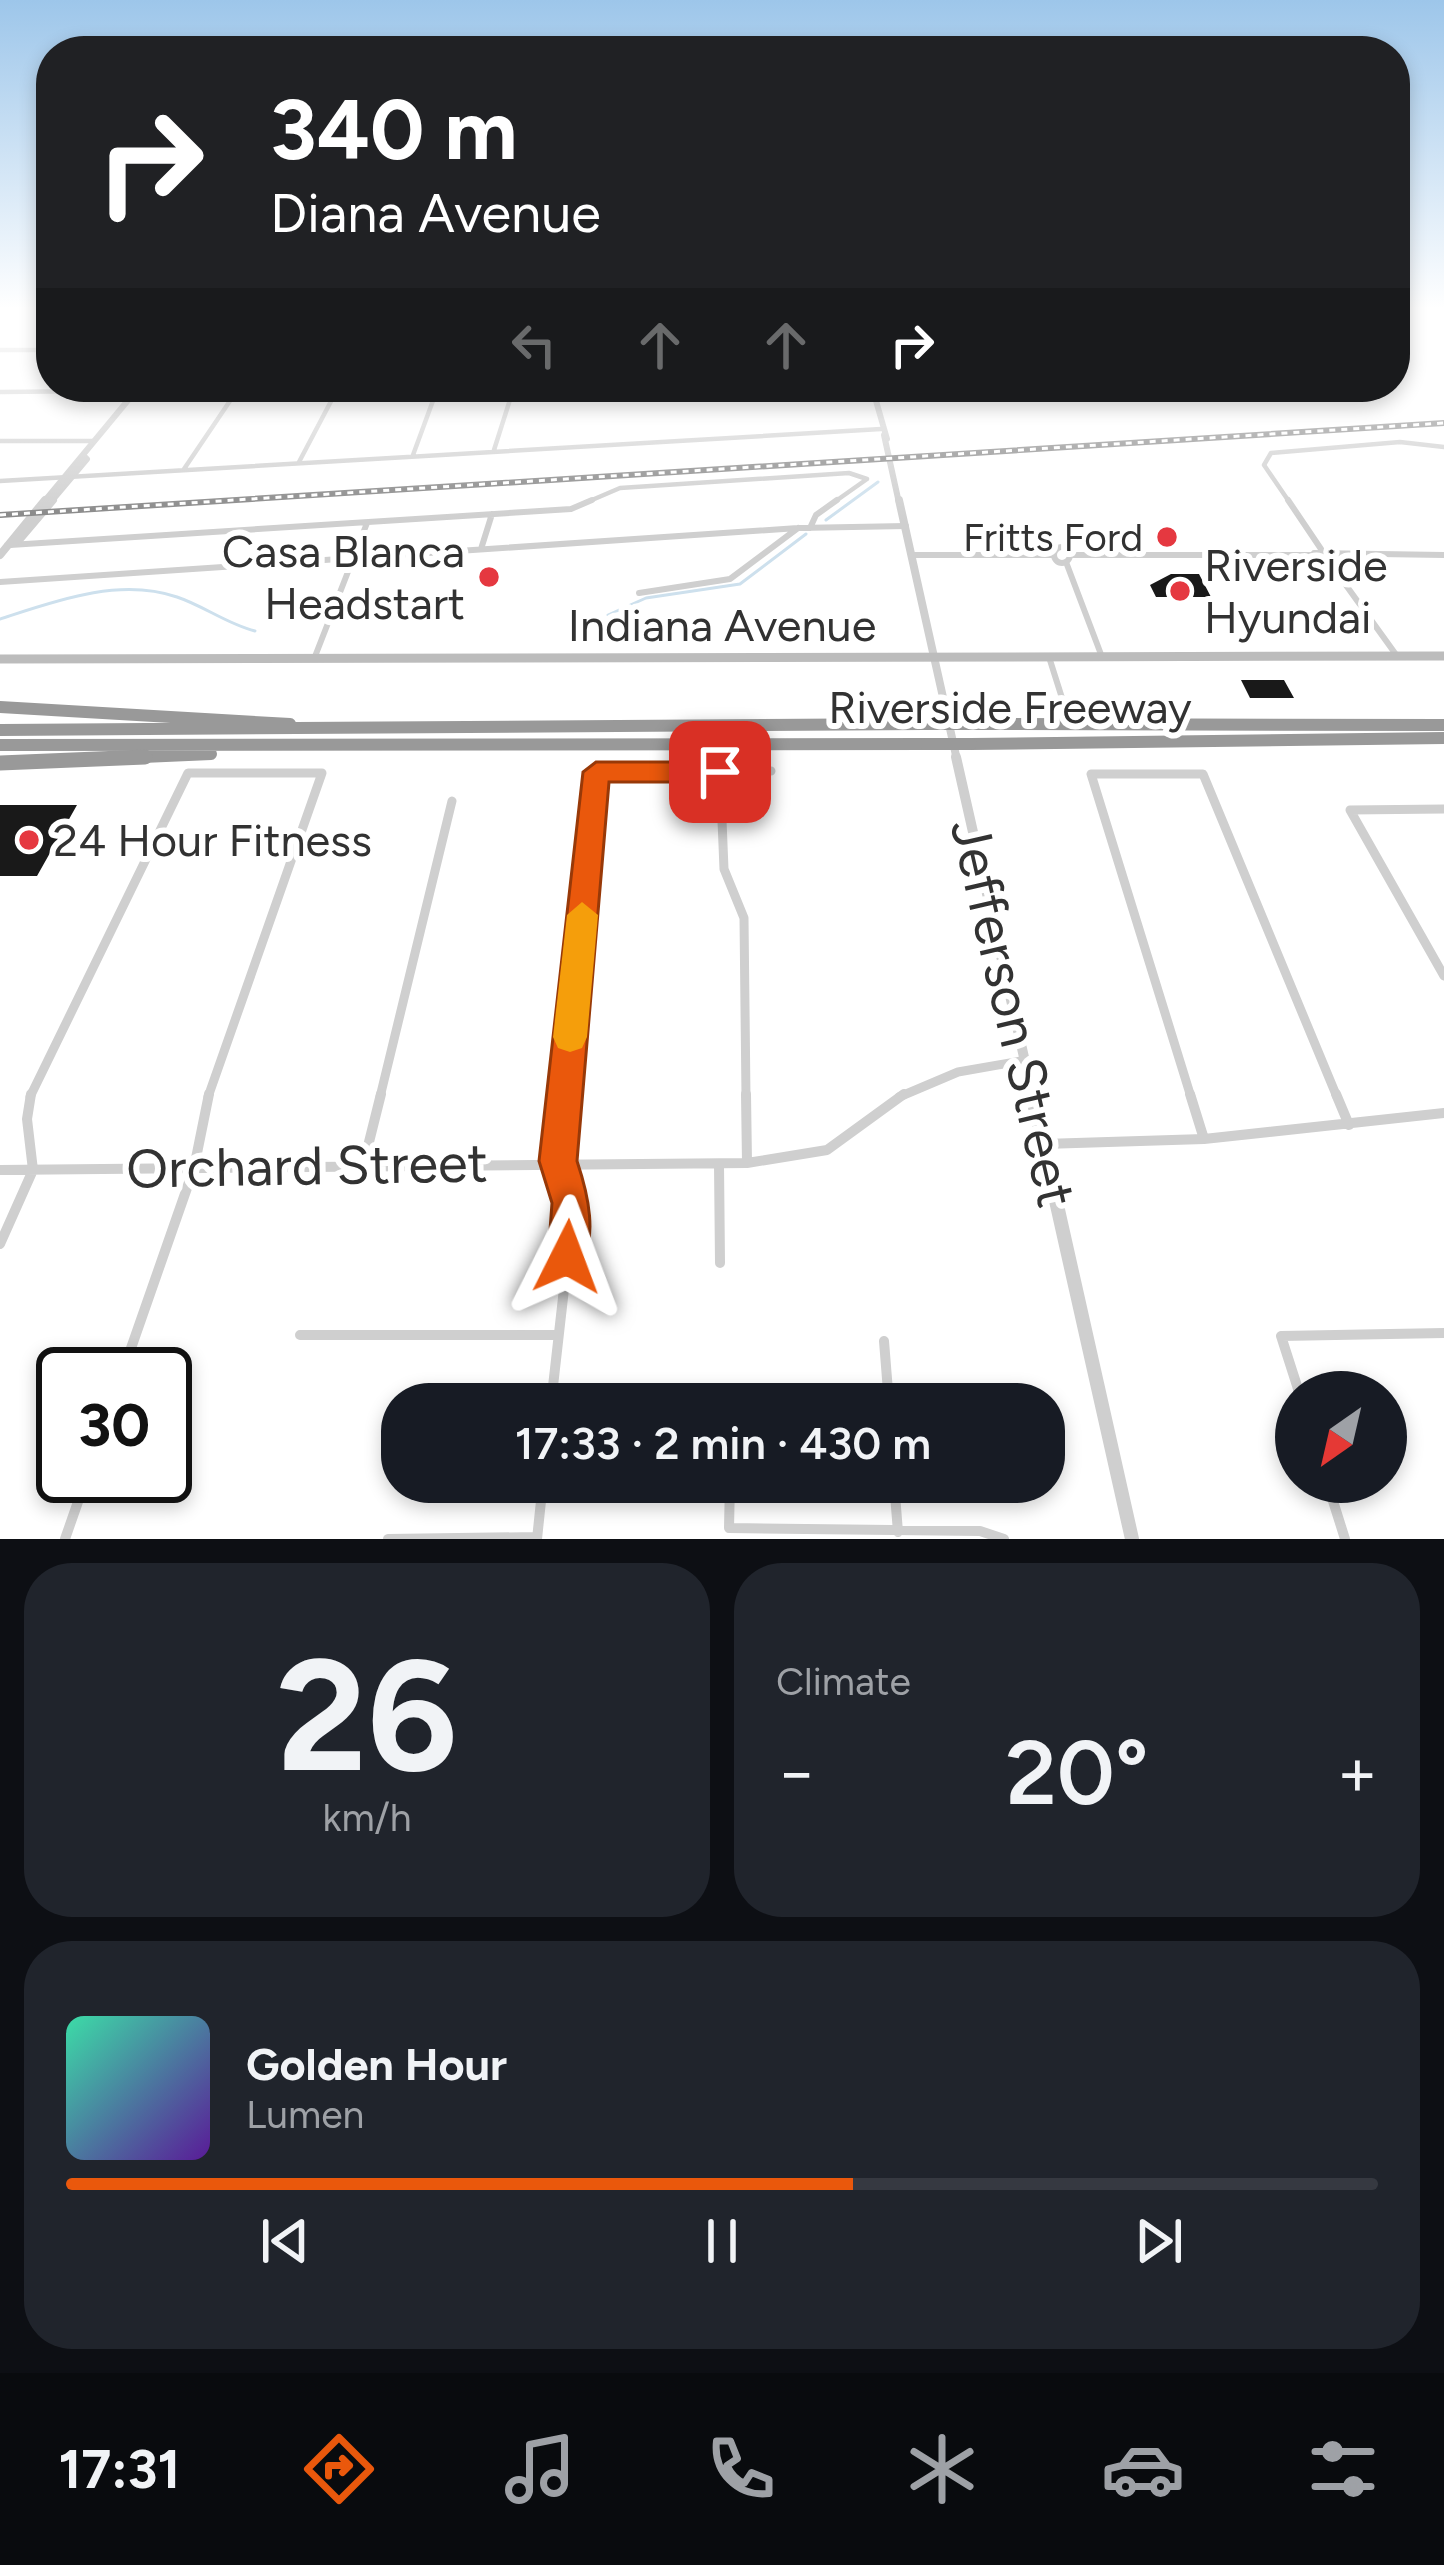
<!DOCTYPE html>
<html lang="en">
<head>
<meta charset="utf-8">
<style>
	:root { --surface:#171b24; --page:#20242c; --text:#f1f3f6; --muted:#9ea1a6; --line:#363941; --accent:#ea580c }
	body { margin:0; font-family:Figtree,sans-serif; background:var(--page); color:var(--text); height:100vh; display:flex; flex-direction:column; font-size:45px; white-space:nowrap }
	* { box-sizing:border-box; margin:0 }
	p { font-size:39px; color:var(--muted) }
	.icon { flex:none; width:66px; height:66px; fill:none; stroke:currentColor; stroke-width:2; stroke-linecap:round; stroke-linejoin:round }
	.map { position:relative; height:1539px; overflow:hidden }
	.drawer { display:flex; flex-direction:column; gap:24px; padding:24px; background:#0d0f14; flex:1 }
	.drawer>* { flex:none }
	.guide { position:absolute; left:36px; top:36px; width:1374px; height:366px; border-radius:48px; box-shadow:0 6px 18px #0003; background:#202124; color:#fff; overflow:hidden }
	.needle { width:78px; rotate:214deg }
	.buttons { position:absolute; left:1275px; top:1371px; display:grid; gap:24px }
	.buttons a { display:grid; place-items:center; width:132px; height:132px; border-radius:50%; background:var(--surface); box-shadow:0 6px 18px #0003; font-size:60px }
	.speed { position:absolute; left:36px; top:1347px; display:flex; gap:24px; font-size:60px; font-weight:700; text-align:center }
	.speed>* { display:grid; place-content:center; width:156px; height:156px; border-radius:50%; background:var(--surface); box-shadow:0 6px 18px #0003; line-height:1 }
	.speed .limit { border:6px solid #111; border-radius:18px; background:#fff; color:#111 }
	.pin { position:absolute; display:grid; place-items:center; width:102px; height:102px; color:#fff; margin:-51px; border-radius:24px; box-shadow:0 6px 18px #0006 }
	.me { position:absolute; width:132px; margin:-66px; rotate:3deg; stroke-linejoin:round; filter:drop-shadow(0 0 9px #0008) }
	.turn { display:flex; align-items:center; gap:42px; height:252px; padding:0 36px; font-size:54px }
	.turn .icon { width:156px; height:156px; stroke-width:2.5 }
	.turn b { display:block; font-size:84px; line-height:102px }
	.lanes { display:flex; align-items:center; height:114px; padding:0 36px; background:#0003; justify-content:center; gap:60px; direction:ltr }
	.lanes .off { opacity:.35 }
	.big { font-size:90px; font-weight:600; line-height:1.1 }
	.drawer .widget { flex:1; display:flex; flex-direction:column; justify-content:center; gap:18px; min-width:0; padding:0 42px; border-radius:48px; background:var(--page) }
	.drawer .dial { align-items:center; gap:0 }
	.dial b { font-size:156px; line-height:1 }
	.song { display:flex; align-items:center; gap:36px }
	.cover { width:144px; height:144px; border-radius:18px; background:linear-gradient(135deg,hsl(160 70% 55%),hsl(270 70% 35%)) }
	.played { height:12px; border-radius:6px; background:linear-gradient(90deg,var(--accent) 60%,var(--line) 60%) }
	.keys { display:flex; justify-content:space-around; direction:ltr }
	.heat { display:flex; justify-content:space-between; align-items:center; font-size:66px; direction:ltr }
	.drawer .tiles { flex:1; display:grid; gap:24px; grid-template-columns:1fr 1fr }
	.widget:last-child { grid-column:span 2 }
	.trip { position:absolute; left:381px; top:1383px; width:684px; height:120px; border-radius:48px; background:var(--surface); box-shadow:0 6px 18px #0003; font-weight:600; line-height:120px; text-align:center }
	.tab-bar { display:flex; height:192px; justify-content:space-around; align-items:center; background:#090b0e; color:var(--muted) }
	.tab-bar .icon { width:84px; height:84px }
	.tab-bar .current { color:var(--accent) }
	.tab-bar b { font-size:54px; color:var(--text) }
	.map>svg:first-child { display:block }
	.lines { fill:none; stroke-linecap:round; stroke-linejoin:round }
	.stream { stroke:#cde0ed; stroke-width:3 }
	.building { fill:#191919 }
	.minor-far3 { stroke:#cfcfcf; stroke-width:4.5 }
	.minor-far2 { stroke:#cfcfcf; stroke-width:6 }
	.minor-far1 { stroke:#cfcfcf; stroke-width:9 }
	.minor { stroke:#cfcfcf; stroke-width:10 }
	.tertiary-far3 { stroke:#cfcfcf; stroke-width:6 }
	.tertiary-far2 { stroke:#cfcfcf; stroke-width:8 }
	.tertiary-far1 { stroke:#cfcfcf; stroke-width:10 }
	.tertiary { stroke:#cfcfcf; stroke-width:14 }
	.secondary { stroke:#bcbcbc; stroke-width:9 }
	.motorway-far1 { stroke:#999; stroke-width:12 }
	.motorway { stroke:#999; stroke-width:15 }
	.rail-casing { stroke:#878787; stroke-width:6 }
	.rail { stroke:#fff; stroke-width:3; stroke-dasharray:6; stroke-linecap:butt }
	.motorway-bridge { stroke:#999; stroke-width:12 }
	.route { fill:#ea580c; stroke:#983908; stroke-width:3 }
	.slow { fill:#f59e0b }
	.poi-dot { fill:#e53840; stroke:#fff; stroke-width:4.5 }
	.labels { text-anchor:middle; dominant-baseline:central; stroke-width:12; stroke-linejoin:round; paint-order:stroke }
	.far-poi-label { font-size:39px; fill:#323232; stroke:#fff; text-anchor:end }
	.poi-label { font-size:45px; fill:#323232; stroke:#fff; text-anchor:start }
	.street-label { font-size:45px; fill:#323232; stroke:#fff }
	.near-street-label { font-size:54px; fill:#323232; stroke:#fff }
</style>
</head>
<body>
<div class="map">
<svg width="1444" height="1539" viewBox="0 0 1444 1539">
	<rect width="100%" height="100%" fill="#fff"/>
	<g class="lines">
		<path class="stream" d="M826 520 878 482
			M608 615 646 598 740 584 806 534
			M0 619C55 601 119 577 177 597 204 606 227 624 255 631"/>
	</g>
	<path class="building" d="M1171 574H1199L1211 597H1156L1150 585Z
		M1241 680H1284L1294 698H1250Z
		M0 805H77L37 876H0Z"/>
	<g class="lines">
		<path class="minor-far3" d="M0 350H51
			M0 392 502 387
			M0 441H95
			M494 450 514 387
			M413 455 438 387
			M299 462 338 388
			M184 469 238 389
			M0 481 881 429
			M585 503 620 488 849 473 867 479 833 503
			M1290 503 1264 465 1271 453 1400 442 1444 447"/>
		<path class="minor-far2" d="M1288 500 1321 549
			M810 528 816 515 837 500
			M10 545 571 509 592 500
			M1054 555a8 8 0 1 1 16 0a8 8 0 1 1-16 0Z
			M481 549 492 514
			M912 555H1051
			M1073 555H1314
			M1335 555 1326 561 1314 553 1444 555
			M1066 562 1102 657
			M1330 563 1397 656
			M0 582 798 528 906 526
			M639 593 730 579 798 528
			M1049 657 1062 698
			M314 659 367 523"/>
		<path class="minor-far1" d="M720 772 724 869 744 918 746 1097
			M1444 809 1350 810 1444 976
			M30 1097 188 773H322L208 1097
			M380 1097 452 801
			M564 1097 597 772 771 771
			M899 1097 958 1072 1021 1061
			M1191 1097 1091 774H1203L1337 1097"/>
		<path class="minor" d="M746 1094 747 1163
			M1190 1094 1204 1139
			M1336 1094 1349 1125
			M1044 1144 1204 1139 1444 1113
			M719 1165 720 1263
			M363 1166 381 1094
			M0 1170 747 1163 827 1150 904 1094
			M0 1244 33 1170 27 1119 31 1094
			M300 1335H558
			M884 1341 889 1404
			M122 1374 194 1168 209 1094
			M1299 1392 1281 1336 1444 1333
			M551 1404 572 1218 558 1161 565 1094
			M730 1482 729 1528 980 1531 1004 1539
			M894 1482 898 1532
			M1327 1482 1345 1539
			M65 1539 87 1476
			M388 1539 537 1537
			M537 1539 543 1482"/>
		<path class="tertiary-far3" d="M872 387 887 439
			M884 435 899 503
			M43 503 139 387
			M50 503 87 459 83 455"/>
		<path class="tertiary-far2" d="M899 500 957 760
			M8 545 20 539 53 500
			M0 555 45 500"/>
		<path class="tertiary-far1" d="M956 757 1033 1097"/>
		<path class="tertiary" d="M1032 1094 1132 1539"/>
		<path class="secondary" d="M0 659 1444 656"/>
		<path class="motorway-far1" d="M0 707 290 724
			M968 724 1444 725
			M0 730 924 724
			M971 744 1444 738
			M0 745 926 744
			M75 760 211 754"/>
		<path class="motorway" d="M0 763 145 757"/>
		<g class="rail-casing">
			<path id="rail" d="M0 515 1444 423"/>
		</g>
		<use href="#rail" class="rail"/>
		<path class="motorway-bridge" d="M924 724H968
			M926 744H971"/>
	</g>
	<linearGradient id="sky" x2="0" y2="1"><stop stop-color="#9dc6ea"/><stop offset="0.59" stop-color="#fff"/><stop offset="1" stop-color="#fff" stop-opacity="0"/></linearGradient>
	<rect width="1444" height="522" fill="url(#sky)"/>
	<path class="route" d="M596 762H720L734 772 720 782H609L577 1161C589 1197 597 1234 581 1271L567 1277 553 1271 548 1257 552 1203 539 1161 583 772Z"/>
	<path class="slow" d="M582 902 598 915 587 1037 582 1048 570 1052 558 1048 553 1037 567 915Z"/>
	<g class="poi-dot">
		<circle cx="1167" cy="537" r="12"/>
		<circle cx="489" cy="577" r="12"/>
		<circle cx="1180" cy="591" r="12"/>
		<circle cx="29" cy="840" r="12"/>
	</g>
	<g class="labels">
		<g class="far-poi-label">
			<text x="1143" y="537">Fritts Ford</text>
		</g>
		<g class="poi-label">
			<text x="465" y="551" text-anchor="end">Casa Blanca<tspan x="465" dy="52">Headstart</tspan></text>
			<text x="1204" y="565">Riverside<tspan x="1204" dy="52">Hyundai</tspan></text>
			<text x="53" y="840">24 Hour Fitness</text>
		</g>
		<g class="street-label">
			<text x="722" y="625">Indiana Avenue</text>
			<text x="1010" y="707">Riverside Freeway</text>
		</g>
		<g class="near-street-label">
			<text transform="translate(1013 1013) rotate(77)">Jefferson Street</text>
			<text transform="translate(307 1166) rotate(-1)">Orchard Street</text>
		</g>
	</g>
</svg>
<div class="buttons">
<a><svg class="needle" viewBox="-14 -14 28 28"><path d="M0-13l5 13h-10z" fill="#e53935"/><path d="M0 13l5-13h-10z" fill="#9ea1a6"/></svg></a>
</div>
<div class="speed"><div class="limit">30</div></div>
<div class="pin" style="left:720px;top:772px;background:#d93025"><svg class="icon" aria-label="arrive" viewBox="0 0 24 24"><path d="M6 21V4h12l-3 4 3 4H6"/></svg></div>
<svg class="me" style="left:567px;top:1257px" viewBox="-20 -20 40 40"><path d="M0-17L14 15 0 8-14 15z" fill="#ea580c" stroke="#fff" stroke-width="4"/></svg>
<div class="trip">17:33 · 2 min · 430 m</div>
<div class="guide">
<div class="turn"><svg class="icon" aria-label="right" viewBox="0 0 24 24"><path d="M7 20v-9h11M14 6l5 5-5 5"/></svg><div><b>340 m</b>Diana Avenue</div></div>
<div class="lanes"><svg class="icon off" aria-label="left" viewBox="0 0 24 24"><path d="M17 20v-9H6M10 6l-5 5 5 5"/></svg><svg class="icon off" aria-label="ahead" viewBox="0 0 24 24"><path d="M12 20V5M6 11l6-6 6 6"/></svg><svg class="icon off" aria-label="ahead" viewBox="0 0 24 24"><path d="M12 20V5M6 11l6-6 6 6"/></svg><svg class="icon" aria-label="right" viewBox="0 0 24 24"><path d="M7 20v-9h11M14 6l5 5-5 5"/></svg></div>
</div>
</div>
<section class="drawer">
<div class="tiles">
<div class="widget dial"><b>26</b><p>km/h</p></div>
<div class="widget"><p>Climate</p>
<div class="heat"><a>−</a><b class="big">20°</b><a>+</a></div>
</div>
<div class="widget">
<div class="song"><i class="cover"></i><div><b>Golden Hour</b><p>Lumen</p></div></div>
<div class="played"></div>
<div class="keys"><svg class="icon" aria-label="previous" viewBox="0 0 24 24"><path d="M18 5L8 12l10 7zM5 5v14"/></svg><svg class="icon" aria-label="pause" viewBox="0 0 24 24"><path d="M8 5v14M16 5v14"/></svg><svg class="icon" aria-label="next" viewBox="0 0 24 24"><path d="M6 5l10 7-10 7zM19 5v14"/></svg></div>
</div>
</div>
</section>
<nav class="tab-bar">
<b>17:31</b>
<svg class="icon current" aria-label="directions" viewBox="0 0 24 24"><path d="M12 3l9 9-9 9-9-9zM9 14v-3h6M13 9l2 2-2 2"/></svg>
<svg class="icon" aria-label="music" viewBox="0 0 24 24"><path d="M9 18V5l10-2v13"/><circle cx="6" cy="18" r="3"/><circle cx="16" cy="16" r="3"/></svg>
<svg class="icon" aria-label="phone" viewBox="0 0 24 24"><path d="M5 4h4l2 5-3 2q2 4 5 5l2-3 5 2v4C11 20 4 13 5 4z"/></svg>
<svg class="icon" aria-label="climate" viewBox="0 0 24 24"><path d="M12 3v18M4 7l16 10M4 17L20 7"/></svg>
<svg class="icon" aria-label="car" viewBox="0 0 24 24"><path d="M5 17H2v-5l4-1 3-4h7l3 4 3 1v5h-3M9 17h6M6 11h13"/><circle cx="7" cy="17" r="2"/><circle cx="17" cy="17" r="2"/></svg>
<svg class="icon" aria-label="filters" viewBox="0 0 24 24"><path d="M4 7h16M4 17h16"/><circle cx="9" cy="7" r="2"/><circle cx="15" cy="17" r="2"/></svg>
</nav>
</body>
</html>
